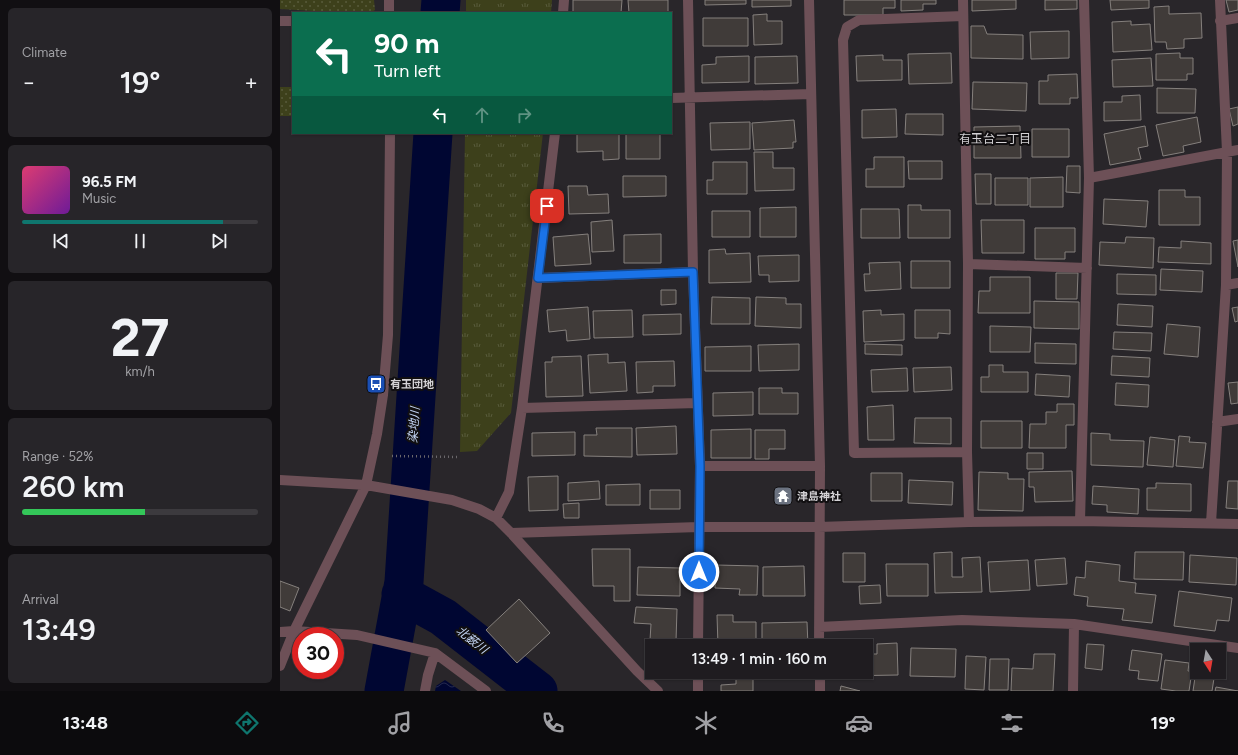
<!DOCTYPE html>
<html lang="en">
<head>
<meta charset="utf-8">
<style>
	:root { --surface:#1f1c20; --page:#272529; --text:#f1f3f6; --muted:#a1a1a5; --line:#3c3a3e; --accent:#0f766e }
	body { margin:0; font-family:Figtree,"Noto Sans JP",sans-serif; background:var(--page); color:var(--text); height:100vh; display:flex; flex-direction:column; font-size:15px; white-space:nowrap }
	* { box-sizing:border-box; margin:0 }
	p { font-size:13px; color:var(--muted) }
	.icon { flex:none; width:22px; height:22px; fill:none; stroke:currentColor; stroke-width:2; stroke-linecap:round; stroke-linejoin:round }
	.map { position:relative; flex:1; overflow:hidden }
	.side { display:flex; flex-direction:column; gap:8px; padding:8px; background:#110f12; width:280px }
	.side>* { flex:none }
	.hud { position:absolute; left:12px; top:12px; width:380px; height:122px; border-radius:0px; box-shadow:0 1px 3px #0004,0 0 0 1px var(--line); background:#0b6e4f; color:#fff; overflow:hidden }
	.needle { width:26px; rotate:169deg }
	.buttons { position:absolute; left:910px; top:643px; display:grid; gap:8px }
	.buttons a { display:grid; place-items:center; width:36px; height:36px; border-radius:0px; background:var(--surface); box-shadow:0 1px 3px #0004,0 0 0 1px var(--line); font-size:20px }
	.speed { position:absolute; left:12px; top:627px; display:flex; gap:8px; font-size:20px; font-weight:700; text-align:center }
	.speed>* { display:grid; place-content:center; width:52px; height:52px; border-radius:50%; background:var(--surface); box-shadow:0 1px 3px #0004,0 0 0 1px var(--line); line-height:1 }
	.speed .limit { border:6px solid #d22; background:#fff; color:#111 }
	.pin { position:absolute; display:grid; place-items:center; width:34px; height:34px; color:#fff; margin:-17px; border-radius:8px; box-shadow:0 2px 6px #0006 }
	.me { position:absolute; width:44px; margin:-22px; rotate:0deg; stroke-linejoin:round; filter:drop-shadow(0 0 3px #0008) }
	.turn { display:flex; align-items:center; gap:14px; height:84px; padding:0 16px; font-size:18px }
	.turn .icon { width:52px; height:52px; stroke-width:2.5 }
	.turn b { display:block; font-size:28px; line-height:34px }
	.lanes { display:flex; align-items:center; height:38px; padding:0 16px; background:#0003; justify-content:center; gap:20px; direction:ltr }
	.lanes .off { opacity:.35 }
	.big { font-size:30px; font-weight:600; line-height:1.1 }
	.side .tile { flex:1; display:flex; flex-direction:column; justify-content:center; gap:6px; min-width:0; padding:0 14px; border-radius:6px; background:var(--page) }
	.side .dial { align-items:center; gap:0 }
	.dial b { font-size:52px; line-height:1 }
	.song { display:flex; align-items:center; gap:12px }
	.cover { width:48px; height:48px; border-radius:6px; background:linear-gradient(135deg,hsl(340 70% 55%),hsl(280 70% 35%)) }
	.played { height:4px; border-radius:2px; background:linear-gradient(90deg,var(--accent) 85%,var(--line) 85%) }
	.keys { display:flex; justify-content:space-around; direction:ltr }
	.heat { display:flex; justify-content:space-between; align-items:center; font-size:22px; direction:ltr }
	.charge { height:6px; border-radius:3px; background:linear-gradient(90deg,#34c759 52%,var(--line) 0) }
	.trip { position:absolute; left:365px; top:639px; width:228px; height:40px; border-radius:0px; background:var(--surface); box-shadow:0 1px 3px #0004,0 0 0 1px var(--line); font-weight:600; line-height:40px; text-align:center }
	.menu { display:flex; height:64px; justify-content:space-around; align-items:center; background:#0c0b0d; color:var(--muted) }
	.menu .icon { width:28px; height:28px }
	.menu .current { color:var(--accent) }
	.menu b { font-size:18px; color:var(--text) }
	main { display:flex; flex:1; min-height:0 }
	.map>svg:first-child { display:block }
	.grass { fill:url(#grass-dots) }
	.park { fill:url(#park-tufts) }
	.water { fill:url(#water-waves) }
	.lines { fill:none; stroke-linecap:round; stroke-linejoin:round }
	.river { stroke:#000632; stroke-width:39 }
	.building { fill:#403b39; stroke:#85807d }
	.path { stroke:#6b686c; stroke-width:2.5; stroke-dasharray:1 3; stroke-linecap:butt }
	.minor { stroke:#6d5057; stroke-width:10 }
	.route-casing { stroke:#114b97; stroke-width:10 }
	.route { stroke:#1a73e8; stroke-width:7 }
	.labels { text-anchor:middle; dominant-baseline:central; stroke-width:4; stroke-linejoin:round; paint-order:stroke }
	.poi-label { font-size:11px; font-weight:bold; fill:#d4d2d5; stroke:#110f11; text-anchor:start }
	.neighbourhood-label { font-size:12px; fill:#d4d2d5; stroke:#110f11 }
	.water-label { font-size:12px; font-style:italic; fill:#c2d3f2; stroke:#110f11 }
</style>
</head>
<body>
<main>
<section class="side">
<div class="tile"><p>Climate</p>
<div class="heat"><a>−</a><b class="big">19°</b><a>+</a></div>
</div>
<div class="tile">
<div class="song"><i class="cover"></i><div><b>96.5 FM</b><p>Music</p></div></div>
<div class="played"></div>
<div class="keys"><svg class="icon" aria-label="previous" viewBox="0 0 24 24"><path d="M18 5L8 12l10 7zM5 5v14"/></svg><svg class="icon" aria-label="pause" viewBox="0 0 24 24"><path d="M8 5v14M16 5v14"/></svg><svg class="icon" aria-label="next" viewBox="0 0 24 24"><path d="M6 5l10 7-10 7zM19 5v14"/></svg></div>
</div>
<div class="tile dial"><b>27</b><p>km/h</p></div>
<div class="tile"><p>Range · 52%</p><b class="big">260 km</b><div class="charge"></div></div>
<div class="tile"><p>Arrival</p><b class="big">13:49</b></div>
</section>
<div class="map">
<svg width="958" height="691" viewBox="0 0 958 691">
	<defs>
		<pattern id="grass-dots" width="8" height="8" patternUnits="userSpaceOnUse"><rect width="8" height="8" fill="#3d401b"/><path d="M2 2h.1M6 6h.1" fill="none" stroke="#585b3b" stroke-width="1.8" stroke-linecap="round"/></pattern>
		<pattern id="park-tufts" width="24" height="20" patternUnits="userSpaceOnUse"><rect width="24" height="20" fill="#3d401b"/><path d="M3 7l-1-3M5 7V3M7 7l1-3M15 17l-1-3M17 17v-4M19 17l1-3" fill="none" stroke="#585b3b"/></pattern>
		<pattern id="water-waves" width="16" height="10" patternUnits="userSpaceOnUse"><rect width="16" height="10" fill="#000632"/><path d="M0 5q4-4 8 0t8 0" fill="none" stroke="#24294f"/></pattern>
	</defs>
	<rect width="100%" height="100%" fill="#29262a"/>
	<path class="grass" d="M0 0H94L95 10 90 13H66L0 9Z
		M0 87H13V116H0Z"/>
	<path class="park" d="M186 0H272L271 13H186Z
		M185 133H263L231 413 197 451 180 452Z"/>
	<path class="water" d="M165 680 181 691H155L156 686Z"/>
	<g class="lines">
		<path class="river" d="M160 13 161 0
			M121 594 163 617 258 691
			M104 691 124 582 153 133"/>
	</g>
	<path class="building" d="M293 0H342L341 13H293Z
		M348 0H388V13H349Z
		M425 0H466V4L425 5Z
		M472 0H511V6L472 7Z
		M564 0H615V8H603V15H564Z
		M621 0H656V4H643V10L621 11Z
		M692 0H736V9L692 11Z
		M765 0H797V9L765 10Z
		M830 0H869V8L831 10Z
		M946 0H958V10L949 12Z
		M889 6V14L921 13 922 38 904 39V48L887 49 886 42H875L874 7Z
		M487 14V21H502V44L474 45 473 15Z
		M423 18H468V46H423Z
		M851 21V25L870 24 872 50 833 52 832 22Z
		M691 26H704L707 34 743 35V59L691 58Z
		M789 31V58L751 59 750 32Z
		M671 53 672 83 629 84 628 54Z
		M900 53V58H913V74H907V80H876V54Z
		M603 55V60H622V80L577 81 576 56Z
		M469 56V82L422 83V65L436 64V57Z
		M517 56 518 83 475 84V57Z
		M871 58 873 86 833 87 832 60Z
		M797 74 798 98H790V104H759V81H768V75Z
		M693 82 747 83 746 111 692 109Z
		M877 88 916 89 915 113H877Z
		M860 95 861 120 824 121V102H842V96Z
		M958 107V124L953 126 949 109Z
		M616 109 617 137 582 138V110Z
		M626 114H663V135L625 134Z
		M917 117 921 142 903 146 904 152 883 156 876 125Z
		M514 120 516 142H513V148L474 150 472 123Z
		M470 122V149L431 150 430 123Z
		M740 126 741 158H694V127Z
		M865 126 868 146 858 148 861 159 830 165 824 134Z
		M752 129H789V157H752Z
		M297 133H339V159L323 160V151L297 152Z
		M346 133H380V159H346Z
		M474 152H493V168H514V190L475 191Z
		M594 157H624V187H586V169H594Z
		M628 161H662V179H629Z
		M433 162H467V194H427V180H433Z
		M787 166H800V193L786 192Z
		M695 174H711V204H696Z
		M343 176H386V196L343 197Z
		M783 177V207H750V178Z
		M715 178H748V205H715Z
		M288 186H307L308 195 328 194 329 213 289 214Z
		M879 190H905V197H920V225H879Z
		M824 199 868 201 866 227 823 224Z
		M628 205H641V210H670V238H628Z
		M516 207V237H480V208Z
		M581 209H619L620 238H581Z
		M432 211H470V237H432Z
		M332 220 334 251 312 252 311 222Z
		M701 220H744V253H702Z
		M755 228H795V252H785V259H755Z
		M308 234 311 264 275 266 273 237Z
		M381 234V263H344V235Z
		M846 237 874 238 873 268 819 265 820 242 845 243Z
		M958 240V267L953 241Z
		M901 241 931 243V264L878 262 879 247 901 248Z
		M445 249 446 254 470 253 471 282 429 283V250Z
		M519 255V281L489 282V275H479L478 256Z
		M631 261H670V288H631Z
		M620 262 621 289 585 291 584 274H590L589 263Z
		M881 269 923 271 922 292 880 290Z
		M776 273H798L797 299H776Z
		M837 274 876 275V295L837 294Z
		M710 277H750V313H698L699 291H710Z
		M381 290H396V304L381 305Z
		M432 297 470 298V324H431Z
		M476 297 506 298V304H521V328L475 326Z
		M754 301 799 302V329L754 328Z
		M838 304 873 306 872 327 837 325Z
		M308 307 310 339 287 341 286 330 269 332 267 310Z
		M958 307V321L955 322 952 308Z
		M352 310 353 337 314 338 313 311Z
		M601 310V315L624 314V340L584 342 583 311Z
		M635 310H670V334L658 333V338H635Z
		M401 314V334L363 335V315Z
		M887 324 920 327 918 357 884 354Z
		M710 326 751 327 750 352H710Z
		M834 332 872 333 871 351 833 349Z
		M755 343 796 344V364L755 363Z
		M519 344V370L479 371 478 345Z
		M585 344 622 345V355L585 354Z
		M471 346V371H425V347Z
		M328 354V363L345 362 347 391 310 393 308 355Z
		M301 356 303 396 266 397 265 362H272V357Z
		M832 356 870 358 869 377 831 375Z
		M394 361 395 386H373V392L357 393 356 362Z
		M709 365H723V372H748V392H701V377H709Z
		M671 367 672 390 634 392 633 368Z
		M627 368 628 391 592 392 591 370Z
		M756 374 790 376 789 397 755 395Z
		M958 382V403L951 404 948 383Z
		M836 383 869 385 868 407 835 405Z
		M479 388H502V393H518V414H479Z
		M473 392V415L433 416V393Z
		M777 404H794V425H786V448H749L750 424H766V412H777Z
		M613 405 614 440H588L587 407Z
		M635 418H671V444L634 443Z
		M701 421H742V448H701Z
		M396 426 397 454 357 455 356 428Z
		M316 428H352V457L304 456V435H317Z
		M471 429V458H431V430Z
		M475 430H505V449H489V459H475Z
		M295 432V455L252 456V433Z
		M811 433 830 434V440L864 441 863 467 811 465Z
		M899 436 910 437 909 442 926 443 923 468 896 466Z
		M870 437 895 440 893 467 867 465Z
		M747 453H763V469H747Z
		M792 471 793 501 755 502 754 487H749V472Z
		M699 472 728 473V479H744L743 511 698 510Z
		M591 473H622V501H591Z
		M278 476V510L249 511 248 477Z
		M629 480 673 482 672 505 628 503Z
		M319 481 320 499 288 501V483Z
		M948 481H958V509L946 508Z
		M876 483 911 484V511L867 510V488H876Z
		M360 484V505H326V485Z
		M813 486 859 489 858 514 827 512V505L812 504Z
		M370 490H400V509H370Z
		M299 503V518H284L283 504Z
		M312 549H350V601H334V586H313Z
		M672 552V577H683L682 558 700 557 702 592 655 593 654 553Z
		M855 552H904L903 580 854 579Z
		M563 553H585V582H563Z
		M910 555 957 558 956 585 909 582Z
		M785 558 787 584 757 586 755 560Z
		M748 560 750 590 710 592 708 562Z
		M806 561 840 565 839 581 856 583 855 593 876 595 872 623 842 620 844 609 807 606 808 597 794 595 796 577 805 578Z
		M606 564H648V596H607Z
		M436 565 478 566 477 595H459L460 589 435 588Z
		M524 566 525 596H483V567Z
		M358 567 400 568V596L357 595Z
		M0 581 19 588 10 611 0 607Z
		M600 585 601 603 580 604 579 586Z
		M899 591 952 598 949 621 937 620 935 631 894 626Z
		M239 599 270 633 237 663 206 630Z
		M356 607 397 609 396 641 370 640 371 624 354 623Z
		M437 615H453V622H476V646H438Z
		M527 622 528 646H482V623Z
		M617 643 618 675 561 676V672H586V654H597V644Z
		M807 644 824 645 822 670 805 668Z
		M631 648 676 649 675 677 630 676Z
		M852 650 882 654 878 681 858 679 859 671 849 670Z
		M754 654H775L773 691H731L732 668 753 669Z
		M686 656 706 657 704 690 685 689Z
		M710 659H729L728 690H709Z
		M885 660 909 663 908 671H912L909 691H896L881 689Z
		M917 664V672H935L932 691H913Z
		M456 673H473V691H441V685L456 684Z
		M561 686 580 691H560Z
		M936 687 958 691H935Z"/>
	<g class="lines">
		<path class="path" d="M112 456 180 457"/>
		<path class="minor" d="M408 0 413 272 420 466 418 646
			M529 0 540 466 539 646
			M683 0 688 264 687 452 689 522
			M109 13V0
			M283 13 284 0
			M683 16 579 20 567 27 563 40 574 453 687 452
			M0 21H13
			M940 21 958 18
			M391 98 531 94
			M809 178 958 150
			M688 264 807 268
			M258 278 413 272
			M946 285 958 283
			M242 408 417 403
			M937 422 958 419
			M420 466H540
			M0 480 86 485 172 500 199 509 216 518 231 533 357 671 378 691
			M216 518 229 492 242 408 275 133
			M800 521 809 178 804 0
			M931 523 946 285 947 152 940 0
			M231 533 419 527H539L689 522 800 521 958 524
			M539 627 682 620 794 624 958 648
			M0 632 14 631 77 635 155 653 206 691
			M0 666 14 631 86 485 97 434 103 395 108 335 110 133
			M540 672V691
			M145 691 148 675 155 653
			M418 691V672
			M793 691 794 624"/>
	</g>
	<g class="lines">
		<g class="route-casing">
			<path id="route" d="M267 206 258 278 413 272 420 466 419 572"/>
		</g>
		<use href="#route" class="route"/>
	</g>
	<defs>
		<g id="bus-square" transform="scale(1)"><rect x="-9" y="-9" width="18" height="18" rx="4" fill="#1a4fb4" stroke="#110f11"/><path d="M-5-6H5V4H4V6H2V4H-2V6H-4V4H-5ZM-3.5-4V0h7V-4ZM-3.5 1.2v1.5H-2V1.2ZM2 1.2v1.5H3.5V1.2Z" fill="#fff"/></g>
		<g id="temple-square" transform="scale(1)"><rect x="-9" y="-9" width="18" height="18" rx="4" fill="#6b7280" stroke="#110f11"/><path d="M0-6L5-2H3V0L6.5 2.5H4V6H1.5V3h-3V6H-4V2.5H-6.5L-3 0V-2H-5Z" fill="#fff"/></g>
	</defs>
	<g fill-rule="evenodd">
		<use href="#bus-square" x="96" y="384"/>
		<use href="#temple-square" x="503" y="496"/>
	</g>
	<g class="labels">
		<g class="poi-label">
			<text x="110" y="384">有玉団地</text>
			<text x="517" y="496">津島神社</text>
		</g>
		<g class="neighbourhood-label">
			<text x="715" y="139">有玉台二丁目</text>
		</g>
		<g class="water-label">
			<text transform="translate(134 425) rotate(-86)">染地川</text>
			<text transform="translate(192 640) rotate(38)">北薮川</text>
		</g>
	</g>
</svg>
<div class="buttons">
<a><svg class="needle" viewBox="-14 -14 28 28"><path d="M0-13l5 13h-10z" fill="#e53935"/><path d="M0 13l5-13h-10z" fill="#a1a1a5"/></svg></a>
</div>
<div class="speed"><div class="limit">30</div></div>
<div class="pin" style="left:267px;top:206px;background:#d93025"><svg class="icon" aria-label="arrive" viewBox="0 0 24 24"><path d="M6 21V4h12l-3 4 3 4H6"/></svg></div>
<svg class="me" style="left:419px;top:572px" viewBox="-20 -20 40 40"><circle r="17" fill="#1a73e8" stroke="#fff" stroke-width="3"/><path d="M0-11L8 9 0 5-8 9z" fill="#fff"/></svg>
<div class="trip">13:49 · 1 min · 160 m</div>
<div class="hud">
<div class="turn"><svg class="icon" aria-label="left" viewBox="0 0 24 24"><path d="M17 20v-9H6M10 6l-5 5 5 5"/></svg><div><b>90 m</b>Turn left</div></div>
<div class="lanes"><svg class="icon" aria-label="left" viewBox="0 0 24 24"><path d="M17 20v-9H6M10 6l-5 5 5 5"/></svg><svg class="icon off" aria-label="ahead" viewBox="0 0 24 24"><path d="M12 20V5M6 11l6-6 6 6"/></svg><svg class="icon off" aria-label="right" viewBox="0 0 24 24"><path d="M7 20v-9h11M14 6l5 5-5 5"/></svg></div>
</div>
</div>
</main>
<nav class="menu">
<b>13:48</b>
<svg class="icon current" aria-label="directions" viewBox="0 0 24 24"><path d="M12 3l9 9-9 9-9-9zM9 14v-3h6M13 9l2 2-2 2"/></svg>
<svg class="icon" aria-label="music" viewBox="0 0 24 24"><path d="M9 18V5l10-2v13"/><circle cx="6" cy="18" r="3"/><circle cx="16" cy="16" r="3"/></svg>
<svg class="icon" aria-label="phone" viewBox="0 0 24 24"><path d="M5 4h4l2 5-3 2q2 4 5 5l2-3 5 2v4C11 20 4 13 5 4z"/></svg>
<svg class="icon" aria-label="climate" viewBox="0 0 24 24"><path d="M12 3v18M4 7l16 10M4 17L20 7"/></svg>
<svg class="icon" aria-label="car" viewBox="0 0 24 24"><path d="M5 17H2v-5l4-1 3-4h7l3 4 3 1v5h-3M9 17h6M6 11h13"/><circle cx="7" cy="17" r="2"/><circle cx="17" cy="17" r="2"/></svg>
<svg class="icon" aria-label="filters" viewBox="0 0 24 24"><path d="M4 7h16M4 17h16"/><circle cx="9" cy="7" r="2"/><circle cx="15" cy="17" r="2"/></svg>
<b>19°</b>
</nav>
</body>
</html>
